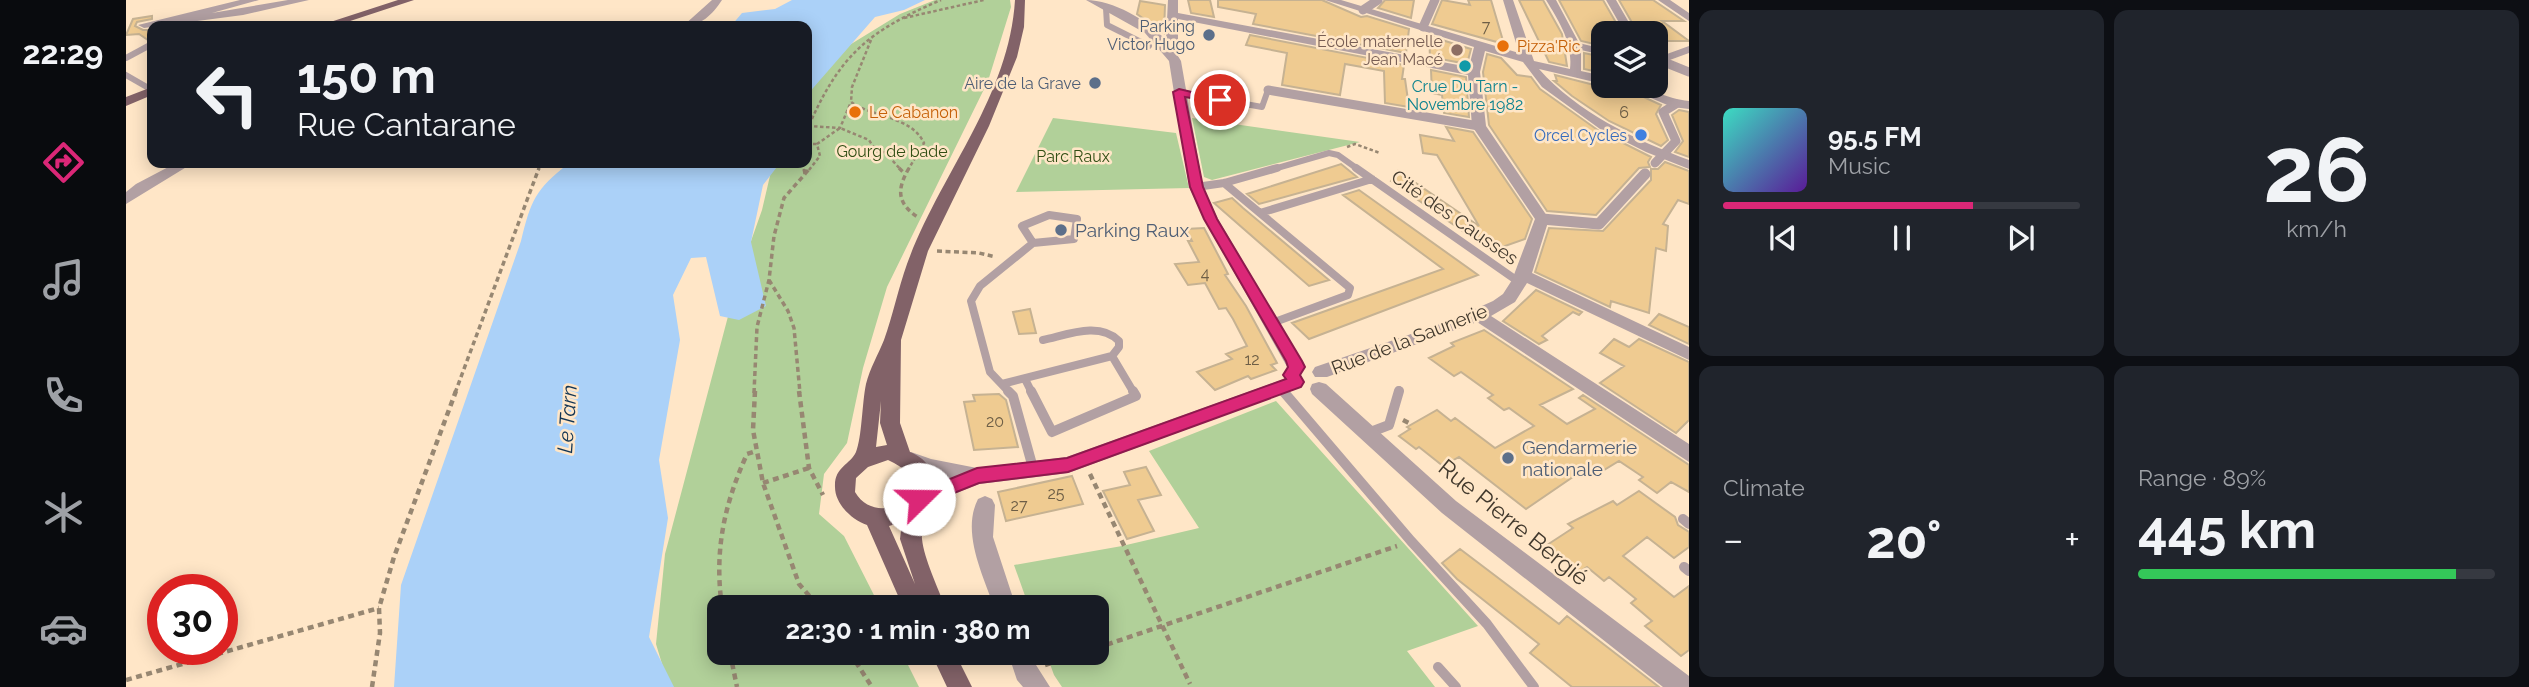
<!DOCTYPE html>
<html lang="en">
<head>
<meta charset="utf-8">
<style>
	:root { --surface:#171b24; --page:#20242c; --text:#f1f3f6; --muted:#9ea1a6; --line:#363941; --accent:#db2777 }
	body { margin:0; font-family:Raleway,sans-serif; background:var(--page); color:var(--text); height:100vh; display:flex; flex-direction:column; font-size:26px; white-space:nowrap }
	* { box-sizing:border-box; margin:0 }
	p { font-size:23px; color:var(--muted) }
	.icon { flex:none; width:38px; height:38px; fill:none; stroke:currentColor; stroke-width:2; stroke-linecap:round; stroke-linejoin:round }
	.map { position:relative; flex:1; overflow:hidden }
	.panel { display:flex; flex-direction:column; gap:10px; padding:10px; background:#0d0f14; width:840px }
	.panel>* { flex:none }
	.hud { position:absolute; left:21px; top:21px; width:665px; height:147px; border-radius:14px; box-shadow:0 4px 18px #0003; background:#171b24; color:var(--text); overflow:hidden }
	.controls { position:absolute; left:1465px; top:21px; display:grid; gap:14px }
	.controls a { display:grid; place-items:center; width:77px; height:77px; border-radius:14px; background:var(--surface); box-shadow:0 4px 18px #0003; font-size:35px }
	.speed { position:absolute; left:21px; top:574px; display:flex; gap:14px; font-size:35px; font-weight:700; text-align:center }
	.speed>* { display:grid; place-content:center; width:91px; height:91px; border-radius:50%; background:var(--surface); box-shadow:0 4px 18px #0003; line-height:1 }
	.speed .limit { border:10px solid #d22; background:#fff; color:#111 }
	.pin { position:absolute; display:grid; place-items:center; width:60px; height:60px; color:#fff; margin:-30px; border:4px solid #fff; border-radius:50%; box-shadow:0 2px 7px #0007 }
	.me { position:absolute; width:77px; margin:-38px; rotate:68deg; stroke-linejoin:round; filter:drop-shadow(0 0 5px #0008) }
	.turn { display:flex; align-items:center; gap:24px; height:147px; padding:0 35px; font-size:32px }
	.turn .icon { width:91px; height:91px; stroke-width:2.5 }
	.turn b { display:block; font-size:49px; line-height:60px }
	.big { font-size:52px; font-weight:700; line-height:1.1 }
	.panel .widget { flex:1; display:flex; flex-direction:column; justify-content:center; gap:10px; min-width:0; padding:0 24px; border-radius:14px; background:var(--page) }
	.panel .dial { align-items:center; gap:0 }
	.dial b { font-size:91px; line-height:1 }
	.song { display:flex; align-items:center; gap:21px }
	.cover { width:84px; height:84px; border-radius:10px; background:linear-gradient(135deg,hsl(170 70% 55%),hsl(270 70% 35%)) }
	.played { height:7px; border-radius:4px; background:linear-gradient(90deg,var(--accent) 70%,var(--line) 70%) }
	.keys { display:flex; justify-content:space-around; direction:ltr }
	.heat { display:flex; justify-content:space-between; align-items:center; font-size:38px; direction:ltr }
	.charge { height:10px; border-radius:5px; background:linear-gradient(90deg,#34c759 89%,var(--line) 0) }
	.panel .tiles { flex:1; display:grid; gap:10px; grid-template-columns:repeat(2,1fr) }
	.trip { position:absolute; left:581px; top:595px; width:402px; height:70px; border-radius:14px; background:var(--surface); box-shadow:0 4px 18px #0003; font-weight:700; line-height:70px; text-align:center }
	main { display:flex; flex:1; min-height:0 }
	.dock { display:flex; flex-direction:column; width:126px; justify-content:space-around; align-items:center; background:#090b0e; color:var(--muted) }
	.dock .icon { width:49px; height:49px }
	.dock .active { color:var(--accent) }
	.dock b { font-size:32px; color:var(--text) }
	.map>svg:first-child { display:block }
	.green { fill:#b1d099 }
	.water { fill:#abd1f8 }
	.building { fill:#efcb91; stroke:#c6b292; stroke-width:2 }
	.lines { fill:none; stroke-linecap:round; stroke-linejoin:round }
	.path-far2 { stroke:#978772; stroke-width:2.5; stroke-dasharray:3.5 2.5; stroke-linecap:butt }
	.path-far1 { stroke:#978772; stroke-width:3.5; stroke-dasharray:5 3.5; stroke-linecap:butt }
	.path { stroke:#978772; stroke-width:4.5; stroke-dasharray:6 4.5; stroke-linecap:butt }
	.service-far2 { stroke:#b2a0a3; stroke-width:6 }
	.service-far1 { stroke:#b2a0a3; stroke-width:8 }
	.service { stroke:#b2a0a3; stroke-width:10 }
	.pedestrian-far1 { stroke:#b2a0a3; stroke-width:9 }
	.pedestrian { stroke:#b2a0a3; stroke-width:11 }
	.minor { fill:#b2a0a3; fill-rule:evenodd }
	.primary { fill:#826268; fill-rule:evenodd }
	.route { fill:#db2777; stroke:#8e194d; stroke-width:2 }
	.service-dot { fill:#5c6f8a; stroke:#ffe6c7; stroke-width:2.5 }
	.food-dot { fill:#e8710a; stroke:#ffe6c7; stroke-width:2.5 }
	.education-dot { fill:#8d6e63; stroke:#ffe6c7; stroke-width:2.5 }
	.culture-dot { fill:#0f9aa8; stroke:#ffe6c7; stroke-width:2.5 }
	.shop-dot { fill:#3f7fe0; stroke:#ffe6c7; stroke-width:2.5 }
	.labels { text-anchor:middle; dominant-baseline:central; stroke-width:5; stroke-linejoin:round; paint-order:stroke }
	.far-service-label { font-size:16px; fill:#4e5e75; stroke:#ffe6c7; text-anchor:end }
	.number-label { font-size:16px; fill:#6d5e46 }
	.far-education-label { font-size:16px; fill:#785e54; stroke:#ffe6c7; text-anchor:end }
	.far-food-label { font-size:16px; fill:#c56008; stroke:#ffe6c7; text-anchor:start }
	.far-culture-label { font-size:16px; fill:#0d838f; stroke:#ffe6c7 }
	.far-shop-label { font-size:16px; fill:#366cbe; stroke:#ffe6c7; text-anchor:end }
	.far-park-label { font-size:16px; fill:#314e14; stroke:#ffe6c7 }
	.street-label { font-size:19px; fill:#42392d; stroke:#ffe6c7 }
	.service-label { font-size:19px; fill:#4e5e75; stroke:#ffe6c7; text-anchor:start }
	.water-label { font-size:21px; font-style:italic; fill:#113454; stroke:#ffe6c7 }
	.near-street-label { font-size:23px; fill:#42392d; stroke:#ffe6c7 }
</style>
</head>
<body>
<main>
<nav class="dock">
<b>22:29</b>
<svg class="icon active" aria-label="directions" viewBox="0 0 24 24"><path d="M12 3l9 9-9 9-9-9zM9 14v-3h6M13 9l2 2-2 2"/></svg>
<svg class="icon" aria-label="music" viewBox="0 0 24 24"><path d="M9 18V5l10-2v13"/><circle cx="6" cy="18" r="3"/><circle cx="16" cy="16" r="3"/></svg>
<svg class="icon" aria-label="phone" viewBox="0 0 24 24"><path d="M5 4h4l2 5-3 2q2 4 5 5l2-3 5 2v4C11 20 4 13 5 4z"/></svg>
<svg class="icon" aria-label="climate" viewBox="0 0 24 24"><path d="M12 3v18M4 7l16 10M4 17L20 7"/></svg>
<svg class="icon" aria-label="car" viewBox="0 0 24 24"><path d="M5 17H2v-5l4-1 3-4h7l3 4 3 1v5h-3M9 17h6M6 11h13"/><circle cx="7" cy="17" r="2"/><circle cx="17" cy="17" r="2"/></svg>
</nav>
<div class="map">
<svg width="1563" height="687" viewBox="0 0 1563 687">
	<rect width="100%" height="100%" fill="#ffe6c7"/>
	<path class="green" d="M809 0H884L885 7 862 81 761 287 737 368 721 443 698 474 693 514 718 536 754 607H593V653H776L793 687H543L530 644 539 554 613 275 636 210 647 163H681V86L717 49 774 14Z
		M927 118 1050 133 1063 188 890 192Z
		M1066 118 1234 142 1086 180 1078 177Z
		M1150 401 1352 626 1281 651 1309 687H936L928 675 920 653H971V607H903L888 565 996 546 1073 528 1023 451Z"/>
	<path class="water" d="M666 0H799L778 10 749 17 681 95V26H605L616 13 649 9Z
		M443 163H654L637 185 625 242 640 306 613 320 594 316 580 257 565 258 547 295 554 340 533 460 542 518 523 637 548 687H268L275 585 395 241C405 200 409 190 443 163Z"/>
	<path class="building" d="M1062 0H1084L1088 17 1065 13Z
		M1092 0H1196L1235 17 1241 16 1283 29 1280 53 1127 24 1130 14 1092 7Z
		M1259 0H1288L1285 18 1252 8Z
		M1316 0 1344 5 1342 0H1365L1378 44 1306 24Z
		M1393 0H1417L1436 34 1441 66 1423 62Z
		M1433 0H1477L1496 33H1477V46L1455 41Z
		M1493 0H1527L1558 21H1536L1563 41H1530V33H1512Z
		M1014 1 1039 5 1038 33 1011 14Z
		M26 16V19L11 22 9 26 17 30H26V38L22 40 13 34 0 35 7 19Z
		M1124 35 1278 65 1276 79H1279L1283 107 1259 103 1258 71 1219 64 1214 95 1156 85 1161 53 1120 45Z
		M1303 36 1345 49 1341 64 1304 57Z
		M1458 53 1477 57V73L1458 69Z
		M1361 54 1375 58 1391 75 1405 77 1414 89 1473 131 1525 157 1522 162 1524 167 1513 168 1470 215 1421 211 1363 125 1357 72Z
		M1305 70 1340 77 1343 117 1318 113 1316 95 1306 93Z
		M1429 75 1476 87 1494 86 1535 105 1530 114 1542 140 1535 146 1483 121 1446 96 1428 81H1431Z
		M1553 110 1563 112V157L1549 152 1557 141 1546 115Z
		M1320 127 1347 132 1406 219 1399 239 1365 251 1265 181 1272 171 1353 226 1311 155 1297 153 1294 135 1328 141Z
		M1539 162 1563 171V204L1552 200 1537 224 1542 226 1540 251 1530 248 1523 313 1485 301 1484 307 1409 272 1423 228 1477 231 1525 180V169H1532Z
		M1215 164 1231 177 1133 204 1121 194Z
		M1233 190 1352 275 1183 339 1166 323 1317 269 1217 195Z
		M1106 198 1117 208 1203 280 1183 286 1088 203Z
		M1078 228 1102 274 1099 275 1120 306 1151 363 1145 365 1150 370 1125 379 1122 376 1089 390 1071 372 1106 359 1100 354 1121 346 1107 319 1100 308 1093 309 1079 283 1062 285 1049 264 1073 262 1062 241H1066L1060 229Z
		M1410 290 1456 312 1453 315 1447 312 1416 336 1421 340 1413 344 1377 321Z
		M904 309 910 333 893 334 887 312Z
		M1533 314 1563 327V344L1523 325Z
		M1358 330 1447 389 1414 405 1441 424 1469 409 1453 398 1457 395 1563 465V492L1545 482 1531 493 1513 480 1517 477 1493 461 1473 473 1463 466 1400 509 1333 457 1317 466 1293 447 1290 449 1273 436 1284 429 1281 427 1311 410 1325 421 1329 418 1369 448 1408 426 1383 408 1378 410 1362 398 1367 395 1335 372 1328 376 1303 358 1328 346 1325 343Z
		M1488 339 1503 347 1513 339 1563 362V420L1550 433 1474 383 1498 366 1474 353Z
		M873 394 880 400 892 447 848 450 838 402 849 401 847 395Z
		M1020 467 1035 495 1012 500 1028 531 1001 539 977 491 1004 485 998 472Z
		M946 476 957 504 880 521 872 492Z
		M1513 491 1549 517 1552 525 1563 532V547L1548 558 1521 537 1497 556 1548 597 1563 586V650L1555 656 1519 626 1526 621 1505 603 1510 599 1483 577 1478 581 1461 567 1453 572 1421 545 1447 528 1442 524 1487 501 1491 505Z
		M1334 549 1433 624 1441 616 1533 687H1446L1404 653 1413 644 1331 579 1316 563Z"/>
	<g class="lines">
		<path class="path-far2" d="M778 18 858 0
			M745 40 726 87 725 102C748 118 785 116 798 143L782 170
			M682 126 714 128 725 102
			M681 130C713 56 740 32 815 0
			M681 144H691
			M1221 147 1229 144 1254 153
			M677 163 678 170
			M412 170 415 163
			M683 170 694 156 691 144 714 128 743 140 750 151 765 153 766 160 775 170"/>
		<path class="path-far1" d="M773 168 779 174
			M783 168C771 189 770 203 793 218
			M679 174 684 168
			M811 251 853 253 870 257
			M643 280 662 311 668 328 674 393
			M329 393 413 168
			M628 393 631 327 643 280 648 236 658 198 679 174 678 168"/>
		<path class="path" d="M629 391 627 430 637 483 673 584 693 607
			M673 391 683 468 697 495
			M1277 420 1285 424
			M964 474 1064 684
			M637 483 683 468
			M596 607C588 551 598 505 621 454L630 451
			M971 648 1271 546
			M604 653 611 687
			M724 653 746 687
			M919 665 957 653
			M0 680 253 608
			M246 687 254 633 253 608 268 557 330 391"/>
		<path class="service-far2" d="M980 8 981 25 1023 46
			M0 58 26 44
			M0 75 26 90
			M1053 92 1136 107 1142 90
			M1144 170 1203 153 1212 155 1233 170"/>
		<path class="service-far1" d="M1230 168 1393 282
			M1098 183 1224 288 1222 295 1146 323
			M1070 187 1098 183 1151 168
			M1134 213 1246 179
			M923 215 951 219 948 239 907 243 896 226Z
			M986 356 1008 393
			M899 379 906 393
			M876 384 986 356 993 347V341C973 321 941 335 917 340
			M1154 388 1158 393
			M884 393 864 372 845 301 854 286 907 243
			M1272 393 1273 390"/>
		<path class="service" d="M882 391 887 396 907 468
			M905 391 926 432 1010 396 1007 391
			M1157 391 1285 541 1361 624 1408 687
			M1242 433 1263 425 1273 391
			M1557 519 1563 524
			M1558 567 1563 571
			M1312 667 1330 687"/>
		<path class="pedestrian-far1" d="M1237 10 1252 0
			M1297 27 1309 0
			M1533 60 1563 72
			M1142 90 1353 126
			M1529 163 1550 141 1537 112 1550 104"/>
		<path class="pedestrian" d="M1416 219 1473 224 1519 174"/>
		<path class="minor" d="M114 0H133L86 13 162 0H183L117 15 18 28 12 25Z
			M586 0H596C586 15 575 26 557 26Z
			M960 0C987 0 1021 20 1040 40L1042 0H1052V13L1343 67 1348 47 1199 0H1215L1393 53 1377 0H1387L1408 61 1444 69C1447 43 1433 21 1420 0H1430L1453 43 1477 49V55L1455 50V71L1477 76V84L1413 69C1451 112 1509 140 1563 160V169L1520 152 1474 129 1416 87 1397 62 1359 51 1354 72 1360 126 1423 219 1406 273 1563 347V360L1401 283 1389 302 1365 316 1563 444V462L1351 322 1201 377H1189L1186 372 1189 367 1320 322 1367 301 1377 294 1386 280 1409 219 1346 126 1342 75 1052 19V39L1047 48 1055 61 1077 187 1092 219 1179 367 1176 372H1164L1078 219 1063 187 1043 61 1019 33Z
			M1480 0H1490L1509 33H1499Z
			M1532 0H1544L1563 13V21Z
			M1563 46V53L1530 65V58Z
			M1497 86C1521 85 1540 99 1563 101V109L1546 107Z
			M50 163H67L0 204V192L10 184Z
			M1169 375 1175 377 1178 382 1175 387 942 473 853 484 793 508 786 505 783 499 786 493 822 479 778 466 775 460 778 454 785 452 805 459 851 468 941 457Z
			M1193 382 1200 384 1330 501 1563 676V687H1537L1316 513 1186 394 1184 389 1186 384Z
			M859 496 866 499 869 505 867 537 890 607H868C857 575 835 532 852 499Z
			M882 653H906L910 665 924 687H897L891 680Z"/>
		<path class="primary" d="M272 0H288L209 26H192Z
			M889 0H899L898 27 891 57 863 126 802 251 775 340 774 423 784 452C827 470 792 507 796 539 798 559 812 587 819 607H777L741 525C726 520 709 504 709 487 708 467 724 465 730 452 736 437 736 403 740 384 744 368 752 355 758 340 767 315 772 289 781 264 814 174 883 98 889 0ZM755 401 754 423 761 445 750 447ZM762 460C822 486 753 533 729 492L730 478 742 467ZM776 522 774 539 789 584 763 526Z
			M26 87V95L0 106V97Z
			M805 653H829L846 687H821Z"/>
	</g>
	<path class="route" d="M1053 89 1100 100 1094 103 1059 97 1077 187 1091 219 1176 361 1179 367 1174 375 1178 382 1175 387 942 472 853 483 793 507 787 505 784 499 787 494 851 468 941 458 1160 379 1157 375 1162 367 1160 361 1078 219 1064 187 1047 92Z"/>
	<g class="service-dot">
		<circle cx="1083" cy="35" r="7"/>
		<circle cx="969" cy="83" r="7"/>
		<circle cx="935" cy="230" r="7"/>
		<circle cx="1382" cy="458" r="7"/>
	</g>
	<g class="food-dot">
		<circle cx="1377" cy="46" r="7"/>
		<circle cx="729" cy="112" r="7"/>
	</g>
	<circle class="education-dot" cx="1331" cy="50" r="7"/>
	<circle class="culture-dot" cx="1339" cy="66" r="7"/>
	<circle class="shop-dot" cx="1515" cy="135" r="7"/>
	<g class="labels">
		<g class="far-service-label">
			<text x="1069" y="26">Parking<tspan x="1069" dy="18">Victor Hugo</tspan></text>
			<text x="955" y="83">Aire de la Grave</text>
		</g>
		<g class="number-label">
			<text x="1360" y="26">7</text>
			<text x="1498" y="112">6</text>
			<text x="1079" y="273">4</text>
			<text x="1126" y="359">12</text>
			<text x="869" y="421">20</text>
			<text x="930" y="493">25</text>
			<text x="893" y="505">27</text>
		</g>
		<g class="far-education-label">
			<text x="1317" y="41">École maternelle<tspan x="1317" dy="18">Jean Macé</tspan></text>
		</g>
		<g class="far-food-label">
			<text x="1391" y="46">Pizza'Ric</text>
			<text x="743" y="112">Le Cabanon</text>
		</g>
		<g class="far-culture-label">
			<text x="1339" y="86">Crue Du Tarn -<tspan x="1339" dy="18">Novembre 1982</tspan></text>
		</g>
		<g class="far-shop-label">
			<text x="1501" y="135">Orcel Cycles</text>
		</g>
		<g class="far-park-label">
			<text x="766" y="151">Gourg de bade</text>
			<text x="947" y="156">Parc Raux</text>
		</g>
		<g class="street-label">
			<text transform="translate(1329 217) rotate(35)">Cité des Causses</text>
			<text transform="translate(1283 339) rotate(-21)">Rue de la Saunerie</text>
		</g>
		<g class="service-label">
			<text x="949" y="230">Parking Raux</text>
			<text x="1396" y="447">Gendarmerie<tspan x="1396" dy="22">nationale</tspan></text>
		</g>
		<g class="water-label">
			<text transform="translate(441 419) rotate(-86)">Le Tarn</text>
		</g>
		<g class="near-street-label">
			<text transform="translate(1388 522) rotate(39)">Rue Pierre Bergié</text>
		</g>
	</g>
</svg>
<div class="controls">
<a><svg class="icon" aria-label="layers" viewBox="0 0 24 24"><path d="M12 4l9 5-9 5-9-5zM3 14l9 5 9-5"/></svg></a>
</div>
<div class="speed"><div class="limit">30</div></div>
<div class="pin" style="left:1094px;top:100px;background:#d93025"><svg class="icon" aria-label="arrive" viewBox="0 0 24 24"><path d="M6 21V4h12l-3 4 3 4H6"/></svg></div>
<svg class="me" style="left:793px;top:499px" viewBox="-20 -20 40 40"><circle r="19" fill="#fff"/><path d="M0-13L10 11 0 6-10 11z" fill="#db2777"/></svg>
<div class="trip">22:30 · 1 min · 380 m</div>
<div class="hud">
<div class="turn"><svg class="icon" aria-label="left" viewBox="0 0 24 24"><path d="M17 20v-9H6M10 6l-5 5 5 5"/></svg><div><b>150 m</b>Rue Cantarane</div></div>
</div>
</div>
<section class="panel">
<div class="tiles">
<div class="widget">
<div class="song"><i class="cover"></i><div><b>95.5 FM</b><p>Music</p></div></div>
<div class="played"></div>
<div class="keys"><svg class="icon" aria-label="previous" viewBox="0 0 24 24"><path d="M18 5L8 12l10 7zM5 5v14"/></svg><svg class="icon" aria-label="pause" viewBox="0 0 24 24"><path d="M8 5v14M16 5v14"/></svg><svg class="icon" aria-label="next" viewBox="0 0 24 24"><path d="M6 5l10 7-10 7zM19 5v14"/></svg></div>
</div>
<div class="widget dial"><b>26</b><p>km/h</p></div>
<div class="widget"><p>Climate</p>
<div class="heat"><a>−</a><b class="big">20°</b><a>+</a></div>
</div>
<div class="widget"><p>Range · 89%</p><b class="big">445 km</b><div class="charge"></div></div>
</div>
</section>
</main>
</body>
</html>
